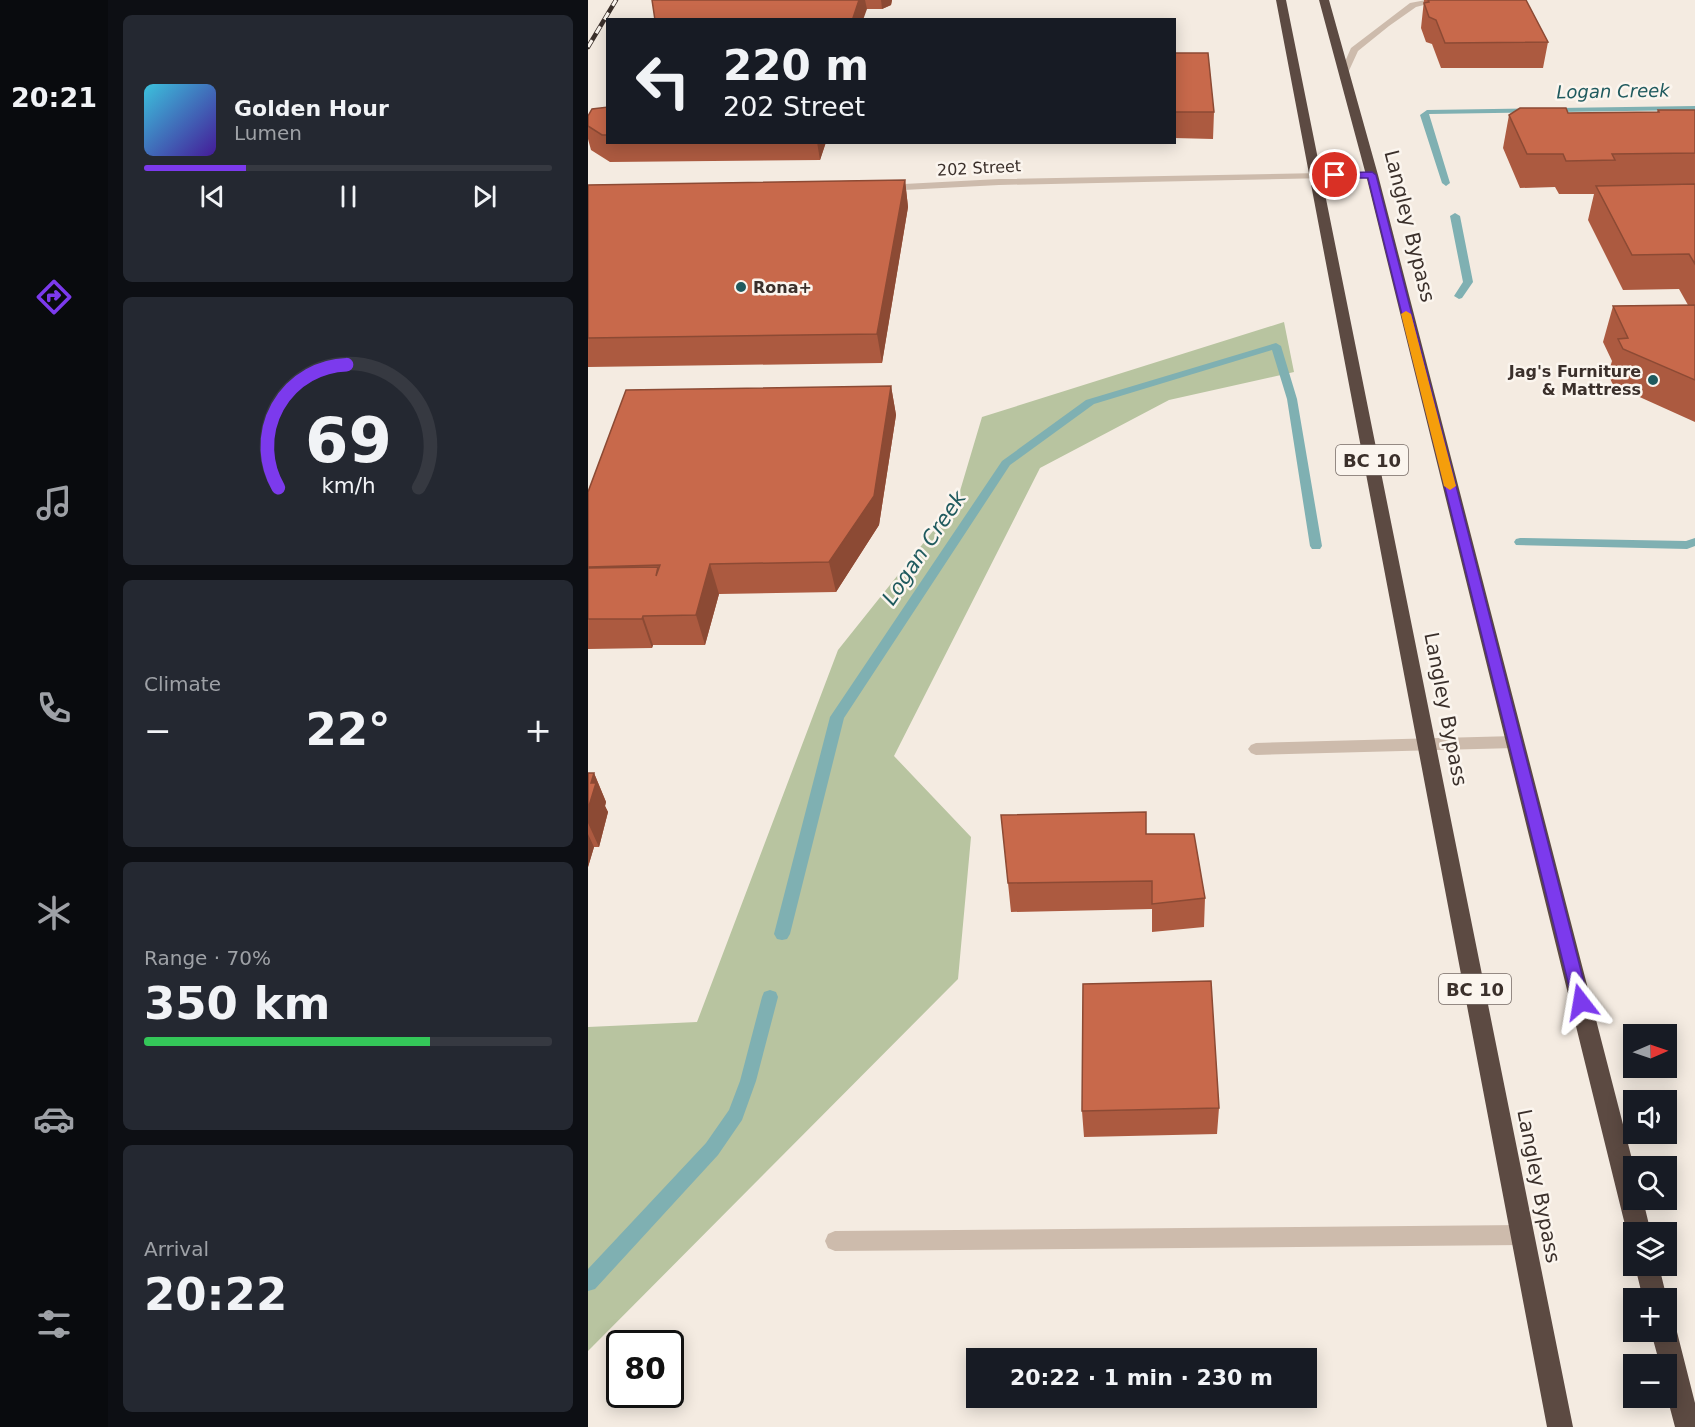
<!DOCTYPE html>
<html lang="en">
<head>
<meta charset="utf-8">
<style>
	:root { --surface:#171b24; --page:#242831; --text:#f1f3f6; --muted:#9ea1a6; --line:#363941; --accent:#7c3aed }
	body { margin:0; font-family:"DejaVu Sans",sans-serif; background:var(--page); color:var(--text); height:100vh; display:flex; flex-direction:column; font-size:22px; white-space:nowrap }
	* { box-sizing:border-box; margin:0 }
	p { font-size:20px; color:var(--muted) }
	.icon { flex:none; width:33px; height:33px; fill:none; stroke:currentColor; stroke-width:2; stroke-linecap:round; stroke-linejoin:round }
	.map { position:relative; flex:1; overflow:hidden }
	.panel { display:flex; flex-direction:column; gap:15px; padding:15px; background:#0d0f14; width:480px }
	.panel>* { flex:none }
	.top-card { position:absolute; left:18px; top:18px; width:570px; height:126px; border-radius:0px; box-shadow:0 3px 15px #0003; background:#171b24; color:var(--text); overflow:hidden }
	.needle { width:39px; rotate:88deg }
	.tools { position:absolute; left:1035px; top:1024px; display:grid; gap:12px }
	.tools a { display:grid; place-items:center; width:54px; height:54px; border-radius:0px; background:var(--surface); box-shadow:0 3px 15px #0003; font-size:30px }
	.speed { position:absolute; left:18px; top:1330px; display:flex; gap:12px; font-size:30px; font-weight:700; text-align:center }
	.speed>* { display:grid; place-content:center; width:78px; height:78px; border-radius:50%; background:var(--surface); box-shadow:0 3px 15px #0003; line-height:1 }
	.speed .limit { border:3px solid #111; border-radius:9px; background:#fff; color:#111 }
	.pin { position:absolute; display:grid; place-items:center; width:51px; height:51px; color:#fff; margin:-26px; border:3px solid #fff; border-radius:50%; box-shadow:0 2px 6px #0007 }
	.me { position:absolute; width:66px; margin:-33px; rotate:346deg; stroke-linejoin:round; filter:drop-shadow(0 0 4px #0008) }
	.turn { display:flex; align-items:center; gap:21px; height:126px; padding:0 18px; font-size:27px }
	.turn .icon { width:78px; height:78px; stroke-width:2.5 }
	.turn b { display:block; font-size:42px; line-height:51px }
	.big { font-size:45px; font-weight:700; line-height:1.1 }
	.panel .widget { flex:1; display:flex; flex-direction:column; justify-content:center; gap:9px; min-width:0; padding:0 21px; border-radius:9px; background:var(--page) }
	.panel .dial { align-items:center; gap:0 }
	.dial svg { height:156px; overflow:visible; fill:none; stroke:var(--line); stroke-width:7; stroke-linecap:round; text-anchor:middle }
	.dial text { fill:var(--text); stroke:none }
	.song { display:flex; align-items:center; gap:18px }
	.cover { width:72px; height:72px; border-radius:9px; background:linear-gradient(135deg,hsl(190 70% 55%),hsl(260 70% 35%)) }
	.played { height:6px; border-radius:3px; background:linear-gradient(90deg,var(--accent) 25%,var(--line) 25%) }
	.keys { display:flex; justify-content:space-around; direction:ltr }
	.heat { display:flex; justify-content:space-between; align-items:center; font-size:33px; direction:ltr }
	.charge { height:9px; border-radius:4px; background:linear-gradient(90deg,#34c759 70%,var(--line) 0) }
	.trip { position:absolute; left:378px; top:1348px; width:351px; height:60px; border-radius:0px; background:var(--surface); box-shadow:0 3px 15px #0003; font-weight:700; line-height:60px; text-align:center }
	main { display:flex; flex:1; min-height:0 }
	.dock { display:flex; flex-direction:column; width:108px; justify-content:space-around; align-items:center; background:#090b0e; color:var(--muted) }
	.dock .icon { width:42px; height:42px }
	.dock .selected { color:var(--accent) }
	.dock b { font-size:27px; color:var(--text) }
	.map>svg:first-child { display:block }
	.green { fill:#b8c4a0 }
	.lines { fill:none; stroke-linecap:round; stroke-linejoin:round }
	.stream { fill:#7fb0b2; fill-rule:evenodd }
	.minor { fill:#cdbbac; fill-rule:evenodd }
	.highway { fill:#5c4a42; fill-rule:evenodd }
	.rail-casing { stroke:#3b302b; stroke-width:4.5 }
	.rail { stroke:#fbf5ee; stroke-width:3; stroke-dasharray:8; stroke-linecap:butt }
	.wall { fill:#ac5a40 }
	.shaded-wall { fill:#8c4a34 }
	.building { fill:#c8694b; stroke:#8c4a34; stroke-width:1.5 }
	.route { fill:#7c3aed; stroke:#51269a; stroke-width:1.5 }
	.slow { fill:#f59e0b }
	.poi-dot { fill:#1f5a5e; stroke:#fbf5ee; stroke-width:2 }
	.labels { text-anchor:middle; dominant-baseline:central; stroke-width:5; stroke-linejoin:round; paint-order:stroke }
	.far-street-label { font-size:16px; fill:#3b302b; stroke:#fbf5ee }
	.far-poi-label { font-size:16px; font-weight:bold; fill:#3b302b; stroke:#fbf5ee; text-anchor:start }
	.far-water-label { font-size:18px; font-style:italic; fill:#1f5a5e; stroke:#fbf5ee }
	.shield { fill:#fbf5ee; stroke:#756b66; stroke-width:1.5 }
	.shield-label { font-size:18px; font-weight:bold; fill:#3b302b }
	.street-label { font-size:20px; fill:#3b302b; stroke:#fbf5ee }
	.water-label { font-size:21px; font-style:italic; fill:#1f5a5e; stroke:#fbf5ee }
</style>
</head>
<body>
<main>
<nav class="dock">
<b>20:21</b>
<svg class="icon selected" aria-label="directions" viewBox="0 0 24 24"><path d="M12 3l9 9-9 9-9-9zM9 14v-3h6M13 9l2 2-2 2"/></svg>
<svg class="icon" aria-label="music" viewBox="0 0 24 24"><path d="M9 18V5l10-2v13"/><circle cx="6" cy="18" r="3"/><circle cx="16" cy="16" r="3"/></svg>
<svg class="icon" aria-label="phone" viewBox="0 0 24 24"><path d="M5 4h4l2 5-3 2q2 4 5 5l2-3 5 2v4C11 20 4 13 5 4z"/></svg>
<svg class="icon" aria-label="climate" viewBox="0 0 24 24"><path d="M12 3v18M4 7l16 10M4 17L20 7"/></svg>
<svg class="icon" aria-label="car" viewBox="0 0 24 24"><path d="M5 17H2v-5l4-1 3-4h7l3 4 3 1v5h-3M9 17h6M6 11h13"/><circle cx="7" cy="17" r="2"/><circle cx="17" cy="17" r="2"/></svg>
<svg class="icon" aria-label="filters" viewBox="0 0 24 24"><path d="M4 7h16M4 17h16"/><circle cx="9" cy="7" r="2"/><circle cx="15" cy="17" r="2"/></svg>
</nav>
<section class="panel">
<div class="widget">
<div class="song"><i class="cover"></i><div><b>Golden Hour</b><p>Lumen</p></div></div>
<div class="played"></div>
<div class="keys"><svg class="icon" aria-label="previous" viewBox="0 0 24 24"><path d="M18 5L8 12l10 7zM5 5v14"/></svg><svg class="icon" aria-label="pause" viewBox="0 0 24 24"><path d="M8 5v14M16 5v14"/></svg><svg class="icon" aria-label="next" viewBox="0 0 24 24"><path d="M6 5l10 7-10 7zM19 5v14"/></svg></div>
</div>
<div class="widget dial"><svg viewBox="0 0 100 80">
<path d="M14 69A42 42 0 1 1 86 69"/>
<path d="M14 69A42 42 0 0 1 49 6" stroke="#7c3aed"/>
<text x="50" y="56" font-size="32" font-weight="700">69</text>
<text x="50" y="72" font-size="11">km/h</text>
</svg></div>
<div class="widget"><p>Climate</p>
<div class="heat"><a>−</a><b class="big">22°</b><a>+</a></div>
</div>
<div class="widget"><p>Range · 70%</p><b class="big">350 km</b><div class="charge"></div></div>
<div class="widget"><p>Arrival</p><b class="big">20:22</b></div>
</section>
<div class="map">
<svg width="1107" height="1427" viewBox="0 0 1107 1427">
	<rect width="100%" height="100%" fill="#f4ebe1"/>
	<path class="green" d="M696 322 706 372 581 400 452 468 306 756 383 837 370 979 0 1351V1027L109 1022 250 650 369 501 394 417Z"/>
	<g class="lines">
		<path class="stream" d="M1107 106V110L841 114 862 183 858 186 854 183 832 115 839 110Z
			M867 213 872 216 885 282 874 298 871 299 866 296 875 282 862 216Z
			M688 343 693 346 709 399 734 546 732 549H724L722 546 699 399 684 350 506 404 422 465 256 718 202 934 199 939 194 940 189 939 186 934 242 717 414 461 498 400Z
			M932 538 1098 541 1107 538V546L1099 549 928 545 926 542 928 539Z
			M182 990 188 992 190 997 168 1081 154 1120 130 1155 7 1289 0 1291V1269L118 1143 141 1110 152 1081 174 997 176 992Z"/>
		<path class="minor" d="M838 0H855L828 7 801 26 770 51 759 75H753L752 73 763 48 822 3Z
			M784 172 787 173V177L411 185 297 191 292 188 297 185 411 179Z
			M927 736 932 738 935 742 932 746 927 748 668 755 663 753 660 749 663 745 668 743Z
			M935 1225 942 1228 945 1235 942 1242 935 1245 247 1251 240 1248 237 1241 240 1234 247 1231Z"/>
		<path class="highway" d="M688 0H698L985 1427H959Z
			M731 0H741L790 175 1046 1167V1200H1055L1063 1233H1046V1243L1039 1233 778 175Z
			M1047 1266H1071L1079 1299 1078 1301V1299H1055Z
			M1078 1320 1085 1323 1089 1332 1107 1403V1427H1087L1078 1393V1365H1072L1063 1332H1078Z"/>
		<g class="rail-casing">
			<path id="rail" d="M0 47 28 0"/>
		</g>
		<use href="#rail" class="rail"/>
	</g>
	<path class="wall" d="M64 0H304L303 5 294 9H279Z
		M836 0H938L960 42 955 68H853L844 44 838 42 833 28Z
		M586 53 626 112 625 139 586 138Z
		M20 107V142H238L232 160 22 162 3 150 0 139V116Z
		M1070 110H1107V422L1025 385 1020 374 1024 361 1015 342 1025 306 1100 305 1091 289 1035 290 1000 220 1006 194H971L967 187 932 188 915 148 921 115 980 113 1069 112Z
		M317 180 320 207 294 363 0 367V185Z
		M303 386 308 415 291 525 248 592 131 594 117 645H65L64 648 0 649V492Z
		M0 773H6L18 802 17 806 20 812 11 847H6L0 867Z
		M558 834 617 898 616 927 564 932V909L423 912 420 883Z
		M631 1108 629 1134 496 1137 494 1111Z"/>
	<path class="shaded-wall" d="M271 0H277L279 9 275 20H265V18Z
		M293 0H304L303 5 294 9Z
		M229 142H238L232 160Z
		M317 180 320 207 294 363 289 334Z
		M303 386 308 415 291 525 248 592 241 562Z
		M122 564 131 594 117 645 108 615Z
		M55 616 65 645 64 648 54 619Z
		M6 773 18 802 17 806 20 812 11 847 0 823V809L3 783Z
		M0 834 6 847 0 867Z"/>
	<path class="building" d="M64 0H271L265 18H274L273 20H67Z
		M840 0H938L960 42 857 43 848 20 841 17 836 3 841 2Z
		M586 53H620L626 112H586Z
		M20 107V135H14L0 126V116L4 109Z
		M932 108H978L980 113 1071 112 1070 110H1107V153L1024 154 1027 160 978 161 975 154H939L921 115Z
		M317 180 289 334 0 338V185Z
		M1107 184V264L1101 254 1044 255 1008 186Z
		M1107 305V380L1035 349 1030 339 1040 338 1025 306Z
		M303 386 286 496 241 562 122 564 108 615 55 616 54 619H0V568L70 567 68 576 72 565 0 567V492L38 390Z
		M0 773H6L3 783H8L0 809Z
		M558 812V834H606L617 898 564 904V881L420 883 413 815Z
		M623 981 631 1108 494 1111 495 984Z"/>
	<path class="route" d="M784 172 788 175 1001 1002 999 1007 993 1009 987 1007 985 1002 780 178H747L742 175 747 173Z"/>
	<path class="slow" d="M818 311 823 314 868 486 862 490 856 486 813 314Z"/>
	<g class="poi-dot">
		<circle cx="153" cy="287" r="6"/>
		<circle cx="1065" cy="380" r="6"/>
	</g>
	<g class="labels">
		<g class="far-street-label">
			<text transform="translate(391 168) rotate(-3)">202 Street</text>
		</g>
		<g class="far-poi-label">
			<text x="165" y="287">Rona+</text>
			<text x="1053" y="371" text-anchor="end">Jag's Furniture<tspan x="1053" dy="18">&amp; Mattress</tspan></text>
		</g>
		<g class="far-water-label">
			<text transform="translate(1025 91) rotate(-1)">Logan Creek</text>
		</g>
		<g class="shield">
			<rect x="748" y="445" width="72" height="30" rx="4.5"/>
			<rect x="851" y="974" width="72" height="30" rx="4.5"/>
		</g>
		<g class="shield-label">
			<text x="784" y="460">BC 10</text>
			<text x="887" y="989">BC 10</text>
		</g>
		<g class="street-label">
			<text transform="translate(822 226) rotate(76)">Langley Bypass</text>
			<text transform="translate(858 709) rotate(79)">Langley Bypass</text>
			<text transform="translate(951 1186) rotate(79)">Langley Bypass</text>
		</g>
		<g class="water-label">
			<text transform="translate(336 548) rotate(-56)">Logan Creek</text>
		</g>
	</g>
</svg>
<div class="tools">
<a><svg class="needle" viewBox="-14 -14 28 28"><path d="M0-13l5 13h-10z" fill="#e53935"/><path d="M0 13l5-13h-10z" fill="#9ea1a6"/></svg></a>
<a><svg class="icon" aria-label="sound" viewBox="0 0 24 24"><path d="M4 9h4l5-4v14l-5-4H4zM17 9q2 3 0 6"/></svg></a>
<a><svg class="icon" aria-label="search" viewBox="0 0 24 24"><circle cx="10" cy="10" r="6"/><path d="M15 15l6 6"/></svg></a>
<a><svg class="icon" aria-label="layers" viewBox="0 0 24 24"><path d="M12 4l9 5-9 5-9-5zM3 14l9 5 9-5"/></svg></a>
<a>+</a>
<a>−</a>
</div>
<div class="speed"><div class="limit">80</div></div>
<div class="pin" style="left:747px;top:175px;background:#d93025"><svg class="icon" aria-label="arrive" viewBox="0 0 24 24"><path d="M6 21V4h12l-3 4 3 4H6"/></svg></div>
<svg class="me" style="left:993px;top:1002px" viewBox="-20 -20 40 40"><path d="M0-17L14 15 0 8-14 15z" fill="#7c3aed" stroke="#fff" stroke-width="4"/></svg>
<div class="trip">20:22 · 1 min · 230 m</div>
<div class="top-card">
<div class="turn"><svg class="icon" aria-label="left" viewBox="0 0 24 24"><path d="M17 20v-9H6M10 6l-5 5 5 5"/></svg><div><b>220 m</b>202 Street</div></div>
</div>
</div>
</main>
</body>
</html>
